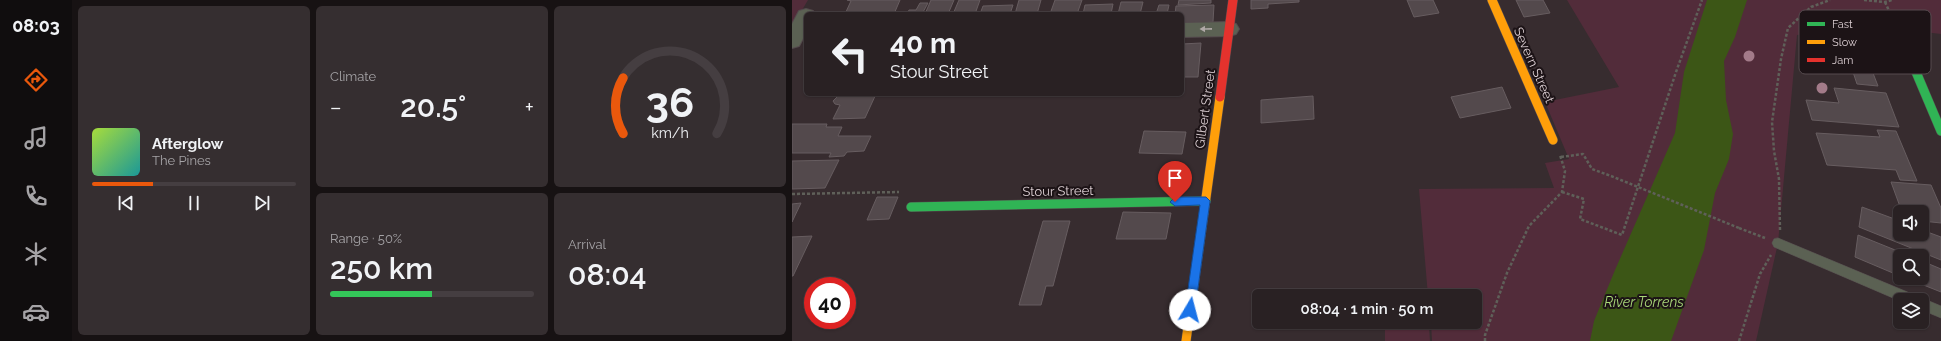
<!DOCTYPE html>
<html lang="en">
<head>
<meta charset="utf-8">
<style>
	:root { --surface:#292123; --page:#352e30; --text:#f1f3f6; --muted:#a5a3a6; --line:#453e41; --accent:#ea580c }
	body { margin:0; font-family:Raleway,sans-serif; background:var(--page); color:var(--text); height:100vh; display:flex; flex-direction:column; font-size:15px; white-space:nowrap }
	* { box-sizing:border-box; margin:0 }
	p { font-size:13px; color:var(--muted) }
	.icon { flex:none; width:22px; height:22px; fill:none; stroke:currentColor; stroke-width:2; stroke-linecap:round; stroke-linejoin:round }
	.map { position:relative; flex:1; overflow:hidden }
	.side { display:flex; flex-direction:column; gap:6px; padding:6px; background:#171213; width:720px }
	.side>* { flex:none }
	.top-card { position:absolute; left:12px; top:12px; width:380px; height:84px; border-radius:6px; box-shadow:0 1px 3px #0004,0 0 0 1px var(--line); background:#292123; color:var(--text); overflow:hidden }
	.controls { position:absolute; left:1101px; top:205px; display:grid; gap:8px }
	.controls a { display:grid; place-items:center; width:36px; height:36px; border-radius:6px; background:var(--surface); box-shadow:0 1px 3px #0004,0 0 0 1px var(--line); font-size:20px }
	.speed { position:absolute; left:12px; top:277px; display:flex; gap:8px; font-size:20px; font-weight:700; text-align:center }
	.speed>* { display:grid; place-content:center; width:52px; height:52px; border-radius:50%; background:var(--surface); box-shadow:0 1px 3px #0004,0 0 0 1px var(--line); line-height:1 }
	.speed .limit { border:6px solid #d22; background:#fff; color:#111 }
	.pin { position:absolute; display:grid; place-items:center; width:34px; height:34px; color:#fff; margin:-41px -17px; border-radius:50% 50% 50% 0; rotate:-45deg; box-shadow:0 0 4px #0007 }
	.pin .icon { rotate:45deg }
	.me { position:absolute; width:44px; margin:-22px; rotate:8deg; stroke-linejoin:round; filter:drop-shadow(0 0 3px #0008) }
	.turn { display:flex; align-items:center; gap:14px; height:84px; padding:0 20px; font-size:18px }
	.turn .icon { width:52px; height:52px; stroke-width:2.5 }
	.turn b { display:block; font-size:28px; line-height:34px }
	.big { font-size:30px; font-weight:600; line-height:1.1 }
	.side .tile { flex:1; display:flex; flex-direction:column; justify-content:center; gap:6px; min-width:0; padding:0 14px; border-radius:6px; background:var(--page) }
	.side .dial { align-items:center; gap:0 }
	.dial svg { height:104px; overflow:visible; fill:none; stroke:var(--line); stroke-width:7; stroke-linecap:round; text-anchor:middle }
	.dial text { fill:var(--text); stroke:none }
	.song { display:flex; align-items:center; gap:12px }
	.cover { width:48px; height:48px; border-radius:6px; background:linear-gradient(135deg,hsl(80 70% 55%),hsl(180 70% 35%)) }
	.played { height:4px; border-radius:2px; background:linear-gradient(90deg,var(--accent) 30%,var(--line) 30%) }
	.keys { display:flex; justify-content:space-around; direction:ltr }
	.heat { display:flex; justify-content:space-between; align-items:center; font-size:22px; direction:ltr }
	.charge { height:6px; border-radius:3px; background:linear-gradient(90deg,#34c759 50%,var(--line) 0) }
	.side .tiles { flex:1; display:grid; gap:6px; grid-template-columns:repeat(3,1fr) }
	.tile:first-child { grid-row:span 2 }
	.trip { position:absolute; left:460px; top:289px; width:230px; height:40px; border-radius:6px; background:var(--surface); box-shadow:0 1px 3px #0004,0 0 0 1px var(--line); font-weight:600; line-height:40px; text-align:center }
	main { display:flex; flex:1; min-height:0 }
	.dock { display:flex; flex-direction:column; width:72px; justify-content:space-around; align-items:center; background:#100d0e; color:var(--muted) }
	.dock .icon { width:28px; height:28px }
	.dock .selected { color:var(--accent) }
	.dock b { font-size:18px; color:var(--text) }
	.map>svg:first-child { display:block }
	.green { fill:#522c3a }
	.water { fill:#3c5616 }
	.building { fill:#53494c; stroke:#675d60 }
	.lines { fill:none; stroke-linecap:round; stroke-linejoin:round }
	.lane-casing { stroke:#544a4d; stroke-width:1 }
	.street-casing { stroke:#544a4d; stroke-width:2 }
	.fast-casing { stroke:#544a4d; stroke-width:10 }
	.slow-casing { stroke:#544a4d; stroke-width:10 }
	.jam-casing { stroke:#544a4d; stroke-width:10 }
	.path { stroke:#5f6059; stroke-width:2.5; stroke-dasharray:3 2; stroke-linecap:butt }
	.lane { fill:#5b6153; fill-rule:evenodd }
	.street { fill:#5b6153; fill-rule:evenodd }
	.fast { stroke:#30b455; stroke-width:9 }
	.slow { stroke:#ff9f0a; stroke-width:9 }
	.jam { stroke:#e5322d; stroke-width:9 }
	.path-bridge { stroke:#5f6059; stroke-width:2.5; stroke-dasharray:3 2; stroke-linecap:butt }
	.tree { fill:#a37b89 }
	.oneway { fill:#afa8a6 }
	.route { fill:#1a73e8; stroke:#114b97 }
	.labels { text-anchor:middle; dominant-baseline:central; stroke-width:4; stroke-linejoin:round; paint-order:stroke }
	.street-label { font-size:13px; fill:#dccfd3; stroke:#1c1316 }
	.water-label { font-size:14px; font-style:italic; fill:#a9d879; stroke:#1c1316 }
	.key { fill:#1c1316; stroke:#564b4f; stroke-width:1 }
	.key-label { font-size:11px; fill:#dccfd3 }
</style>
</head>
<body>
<main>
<nav class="dock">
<b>08:03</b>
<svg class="icon selected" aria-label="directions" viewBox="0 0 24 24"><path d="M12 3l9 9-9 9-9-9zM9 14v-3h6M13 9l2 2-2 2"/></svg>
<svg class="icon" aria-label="music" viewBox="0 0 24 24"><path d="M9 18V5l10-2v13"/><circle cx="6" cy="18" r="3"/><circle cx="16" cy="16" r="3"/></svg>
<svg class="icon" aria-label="phone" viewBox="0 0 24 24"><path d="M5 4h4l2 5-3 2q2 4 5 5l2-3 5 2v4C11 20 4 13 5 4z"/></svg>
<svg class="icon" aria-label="climate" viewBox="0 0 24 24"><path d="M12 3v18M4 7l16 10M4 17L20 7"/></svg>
<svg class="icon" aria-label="car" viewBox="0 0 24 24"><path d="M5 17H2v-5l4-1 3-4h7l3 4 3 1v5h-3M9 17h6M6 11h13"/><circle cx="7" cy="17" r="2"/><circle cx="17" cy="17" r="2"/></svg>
</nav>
<section class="side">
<div class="tiles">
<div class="tile">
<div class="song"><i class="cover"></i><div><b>Afterglow</b><p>The Pines</p></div></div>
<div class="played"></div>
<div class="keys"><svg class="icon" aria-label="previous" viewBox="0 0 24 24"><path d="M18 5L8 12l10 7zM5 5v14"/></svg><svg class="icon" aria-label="pause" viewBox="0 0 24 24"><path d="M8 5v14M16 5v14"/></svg><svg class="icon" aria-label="next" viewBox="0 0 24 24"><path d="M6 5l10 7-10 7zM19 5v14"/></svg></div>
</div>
<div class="tile"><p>Climate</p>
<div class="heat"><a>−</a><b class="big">20.5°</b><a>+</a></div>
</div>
<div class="tile dial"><svg viewBox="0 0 100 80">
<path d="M14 69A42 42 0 1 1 86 69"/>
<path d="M14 69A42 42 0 0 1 14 26" stroke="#ea580c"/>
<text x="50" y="56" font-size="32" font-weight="700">36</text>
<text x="50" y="72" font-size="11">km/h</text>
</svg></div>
<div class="tile"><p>Range · 50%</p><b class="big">250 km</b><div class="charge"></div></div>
<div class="tile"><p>Arrival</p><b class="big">08:04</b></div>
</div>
</section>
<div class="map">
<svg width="1149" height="341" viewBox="0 0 1149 341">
	<rect width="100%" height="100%" fill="#372c2f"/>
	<path class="green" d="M0 0H16L0 27Z
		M775 0H1149V34L1081 26 1005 35 986 243 964 341H640L639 322H683V296H636L627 189 762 188 753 163 777 159 753 102 827 87Z
		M593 326H637L638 341H593Z"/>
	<path class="water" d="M915 0H955L943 37 932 61 934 100 941 134 937 159 923 193 912 250 879 341H798L802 321 823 270 883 133 892 72Z"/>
	<path class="building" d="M55 0H108L102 14H53L59 1Z
		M139 0H162L156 14H133Z
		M167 0H188L183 14H161Z
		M227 0H249L245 14H223Z
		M263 0H290L285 14H258Z
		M387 0H419V3L386 5Z
		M459 0H507V2L476 4V8L459 9Z
		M615 0H641L647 13 622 17Z
		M724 0H751L758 13 732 17Z
		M329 2H351L348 14H326Z
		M128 3H136L130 14H115L117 10H124Z
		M321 4 319 14H291L293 5Z
		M221 5 218 14H188L191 6Z
		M367 5H377L375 14H364Z
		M422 5 421 22 390 24V14H383L384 6Z
		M409 43 406 77H390V44Z
		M1054 51 1082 54 1087 69 1079 68 1086 86 1065 84Z
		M710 87 719 108 668 118 659 97Z
		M1042 88 1094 93 1107 127 1020 120 1014 100 1047 103Z
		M48 94H84L73 118 41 119 48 105 43 104 41 101Z
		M521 96 522 119 469 123V100Z
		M0 124H35L34 127H50L46 136H79L72 151 55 152 52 156 37 157 39 153H0Z
		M1085 130 1104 131 1125 181 1108 180 1104 170 1035 165 1024 133 1088 137Z
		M352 131 394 132 390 154 347 153Z
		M47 160 33 188 0 189V161Z
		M1099 182 1139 185 1149 208V223L1130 221V212H1110Z
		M85 197H106L97 219 75 220Z
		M9 203 0 222V204Z
		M1070 207 1108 221V234H1130V230L1149 237V260L1067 227Z
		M331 212 379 213 374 239H324Z
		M251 221H278L261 286H254L249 305H227Z
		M1066 235 1118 256H1108V276L1063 257Z
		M20 236 1 276H0V237Z
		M1130 261 1149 269V292L1114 278H1130Z"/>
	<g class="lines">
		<g class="lane-casing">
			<path id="lane" d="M986 238 1125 296 1127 299 1130 298 1149 306V318L1130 310V300L1108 301 982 247 980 243 982 239Z"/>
		</g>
		<g class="street-casing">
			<path id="street" d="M14 9 21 11 22 14H14V33L7 46 0 48V24L7 11Z
				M437 22 444 24 447 29 444 34 437 36 390 37V23Z"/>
		</g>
		<g class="fast-casing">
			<path id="fast" d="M1105 27 1149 131
				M119 207 414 201"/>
		</g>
		<g class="slow-casing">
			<path id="slow" d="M700 0 761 140
				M394 341 428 97"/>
		</g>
		<g class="jam-casing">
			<path id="jam" d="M428 97 441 0"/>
		</g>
		<path class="path" d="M1072 0 1093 2 1100 0
			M1093 2 1098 13
			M769 157 791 154 800 169 819 176
			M770 192 792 199 788 219 830 235 884 72 910 0
			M0 194 107 192
			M947 228 973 238
			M988 230 987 179 982 151 980 122 989 59 996 28 1019 7 1038 0
			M693 341V335L715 273 737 226 770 192 773 171 768 155
			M947 341 968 274 979 255"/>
		<use href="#lane" class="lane"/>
		<use href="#street" class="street"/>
		<use href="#fast" class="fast"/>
		<use href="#slow" class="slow"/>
		<use href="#jam" class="jam"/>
		<path class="path-bridge" d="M819 176 947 228"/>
	</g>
	<g class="tree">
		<circle cx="957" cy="56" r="5.5"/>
		<circle cx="1030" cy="88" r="5.5"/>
	</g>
	<defs><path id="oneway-solid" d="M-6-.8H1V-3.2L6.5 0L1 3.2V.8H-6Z"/></defs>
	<use class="oneway" href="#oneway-solid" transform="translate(414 29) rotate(179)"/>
	<path class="route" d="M383 197H414L418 201 403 310 402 313 398 315 395 313 393 310 408 205 383 206 378 202Z"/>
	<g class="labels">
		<g class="street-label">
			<text transform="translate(742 65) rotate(66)">Severn Street</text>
			<text transform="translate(413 109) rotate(-82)">Gilbert Street</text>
			<text transform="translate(266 191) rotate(-1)">Stour Street</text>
		</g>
		<g class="water-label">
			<text x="852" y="302">River Torrens</text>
		</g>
	</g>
	<rect x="1007" y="10" width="132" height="64" rx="6" class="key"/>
	<rect x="1015" y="22" width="18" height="4" fill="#30b455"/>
	<rect x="1015" y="40" width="18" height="4" fill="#ff9f0a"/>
	<rect x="1015" y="58" width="18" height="4" fill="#e5322d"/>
	<g class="key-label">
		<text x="1040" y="28">Fast</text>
		<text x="1040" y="46">Slow</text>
		<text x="1040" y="64">Jam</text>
	</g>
</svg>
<div class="controls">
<a><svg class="icon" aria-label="sound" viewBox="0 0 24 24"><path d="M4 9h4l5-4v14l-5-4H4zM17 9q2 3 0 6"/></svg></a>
<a><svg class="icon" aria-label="search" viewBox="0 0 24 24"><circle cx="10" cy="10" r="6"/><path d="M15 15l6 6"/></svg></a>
<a><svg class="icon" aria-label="layers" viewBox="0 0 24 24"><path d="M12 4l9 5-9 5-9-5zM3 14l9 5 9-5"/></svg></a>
</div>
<div class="speed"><div class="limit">40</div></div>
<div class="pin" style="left:383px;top:202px;background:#d93025"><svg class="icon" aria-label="arrive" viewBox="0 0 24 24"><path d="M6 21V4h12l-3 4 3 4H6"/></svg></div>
<svg class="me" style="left:398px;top:310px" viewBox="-20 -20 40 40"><circle r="19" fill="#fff"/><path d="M0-13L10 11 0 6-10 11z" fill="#1a73e8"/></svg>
<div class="trip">08:04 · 1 min · 50 m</div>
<div class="top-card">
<div class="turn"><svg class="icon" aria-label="left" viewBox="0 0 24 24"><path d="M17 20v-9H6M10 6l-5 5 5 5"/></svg><div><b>40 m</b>Stour Street</div></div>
</div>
</div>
</main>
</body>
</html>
